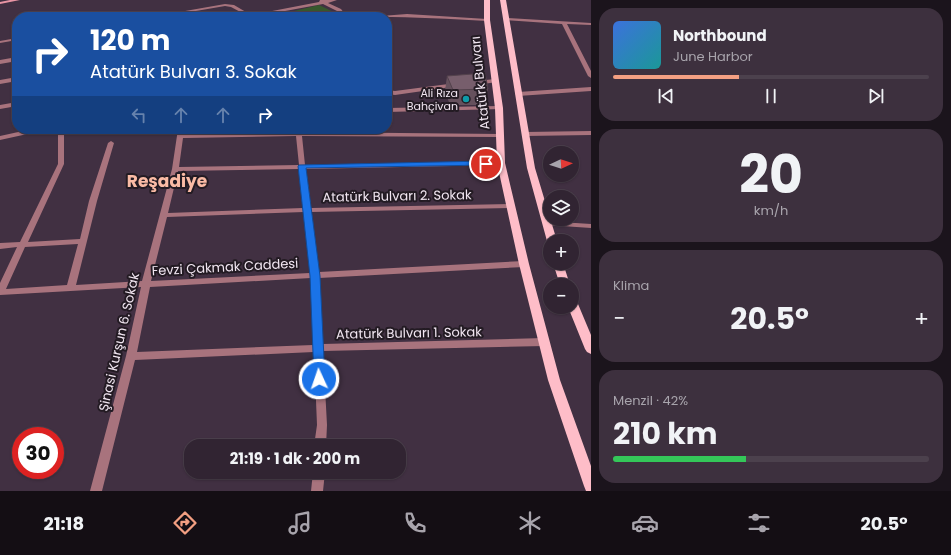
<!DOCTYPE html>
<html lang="tr">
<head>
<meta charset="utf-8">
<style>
	:root { --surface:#312432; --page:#3d303e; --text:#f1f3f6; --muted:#a8a4ac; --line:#4c414d; --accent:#f39f82 }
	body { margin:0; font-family:Poppins,sans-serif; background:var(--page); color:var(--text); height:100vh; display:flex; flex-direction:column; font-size:15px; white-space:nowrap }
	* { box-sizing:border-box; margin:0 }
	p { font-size:13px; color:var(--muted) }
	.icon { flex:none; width:22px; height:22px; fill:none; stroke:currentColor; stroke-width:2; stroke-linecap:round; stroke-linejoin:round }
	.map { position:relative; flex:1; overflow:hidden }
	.drawer { display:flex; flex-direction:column; gap:8px; padding:8px; background:#1b141c; width:360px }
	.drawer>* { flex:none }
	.banner { position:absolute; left:12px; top:12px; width:380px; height:122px; border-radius:16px; box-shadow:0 1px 3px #0004,0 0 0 1px var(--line); background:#1a4fa0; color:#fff; overflow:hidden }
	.needle { width:26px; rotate:86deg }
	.fabs { position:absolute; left:543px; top:146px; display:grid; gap:8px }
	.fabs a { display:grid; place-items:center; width:36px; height:36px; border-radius:50%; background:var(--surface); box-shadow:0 1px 3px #0004,0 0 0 1px var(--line); font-size:20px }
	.speed { position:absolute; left:12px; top:427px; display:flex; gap:8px; font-size:20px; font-weight:700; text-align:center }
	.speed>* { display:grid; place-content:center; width:52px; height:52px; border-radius:50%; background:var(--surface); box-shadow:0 1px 3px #0004,0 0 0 1px var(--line); line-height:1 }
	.speed .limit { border:6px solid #d22; background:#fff; color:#111 }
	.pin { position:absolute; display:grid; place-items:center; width:34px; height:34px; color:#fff; margin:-17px; border:2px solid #fff; border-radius:50%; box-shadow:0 1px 4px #0007 }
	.me { position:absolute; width:44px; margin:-22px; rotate:357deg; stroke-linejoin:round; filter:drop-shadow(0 0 3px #0008) }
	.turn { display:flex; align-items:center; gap:14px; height:84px; padding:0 12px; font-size:18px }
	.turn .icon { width:52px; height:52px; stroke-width:2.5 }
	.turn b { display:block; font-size:28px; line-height:34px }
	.lanes { display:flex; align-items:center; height:38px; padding:0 12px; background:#0003; justify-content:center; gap:20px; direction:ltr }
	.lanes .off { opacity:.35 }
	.big { font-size:30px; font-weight:700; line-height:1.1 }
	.drawer .tile { flex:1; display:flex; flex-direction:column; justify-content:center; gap:6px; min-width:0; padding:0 14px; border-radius:16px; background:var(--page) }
	.drawer .dial { align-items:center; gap:0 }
	.dial b { font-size:52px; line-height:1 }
	.song { display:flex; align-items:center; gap:12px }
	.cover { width:48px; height:48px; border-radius:6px; background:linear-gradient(135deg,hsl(220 70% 55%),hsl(180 70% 35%)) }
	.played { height:4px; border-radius:2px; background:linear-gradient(90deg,var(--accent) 40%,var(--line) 40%) }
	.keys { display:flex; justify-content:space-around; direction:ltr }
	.heat { display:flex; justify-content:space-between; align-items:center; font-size:22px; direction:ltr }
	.charge { height:6px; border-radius:3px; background:linear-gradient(90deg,#34c759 42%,var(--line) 0) }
	.trip { position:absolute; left:184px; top:439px; width:222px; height:40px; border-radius:16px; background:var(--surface); box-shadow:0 1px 3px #0004,0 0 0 1px var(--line); font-weight:700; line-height:40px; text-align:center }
	.tabs { display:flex; height:64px; justify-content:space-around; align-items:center; background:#140e14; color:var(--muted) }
	.tabs .icon { width:28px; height:28px }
	.tabs .current { color:var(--accent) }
	.tabs b { font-size:18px; color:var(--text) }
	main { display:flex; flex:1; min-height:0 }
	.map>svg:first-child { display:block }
	.green { fill:#37582d }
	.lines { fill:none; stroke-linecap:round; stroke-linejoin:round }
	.street { fill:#a8737d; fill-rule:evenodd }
	.secondary { fill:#e894a4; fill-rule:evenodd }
	.primary { fill:#febdc8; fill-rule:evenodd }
	.wall { fill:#66515d }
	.building { fill:#775e6c; stroke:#53424c }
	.route { fill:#1a73e8; stroke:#114b97 }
	.culture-dot { fill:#0f9aa8; stroke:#231b23; stroke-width:1.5 }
	.labels { text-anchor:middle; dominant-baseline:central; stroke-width:4; stroke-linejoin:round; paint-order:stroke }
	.far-poi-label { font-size:11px; fill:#f1e6f1; stroke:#231b23; text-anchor:end }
	.street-label { font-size:13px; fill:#f1e6f1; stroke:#231b23 }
	.district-label { font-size:17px; font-weight:bold; fill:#fabba5; stroke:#231b23 }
</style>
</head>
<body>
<main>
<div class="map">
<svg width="591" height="491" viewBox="0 0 591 491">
	<rect width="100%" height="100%" fill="#413042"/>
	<path class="green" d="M319 5 340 15 338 17H269Z"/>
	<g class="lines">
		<path class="street" d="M320 0H337L328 3 341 9 347 17H343L337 11 323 4 252 17H243L246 15 231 7 225 6 161 17H151L225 4 234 5 251 15 319 2Z
			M407 14 487 19 489 20 487 21C451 19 413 17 379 17L381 16Z
			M506 18 591 23V25L567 24 591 71V78L588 76 562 24 504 20V18Z
			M17 38V40L0 43V41Z
			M17 57V61L0 64V60Z
			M17 77V81L0 84V80Z
			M495 79 497 80V82L476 85 473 83 476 81Z
			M456 83 459 85 458 86 395 95 387 94V90L395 91Z
			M591 87V91L518 96 515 94 518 92Z
			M17 102V106L0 109V105Z
			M499 106 501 107V109L387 112V108Z
			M32 129H44L41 131 0 140V136Z
			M58 129H64V164L28 242 80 239 89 201 108 143 111 141 114 143 97 201 76 285 142 281 172 169 178 129H184L183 134 295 132 296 129H300L301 132 501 134 502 135 499 137 302 136 305 165 501 161 504 163 501 165 306 169 311 208 511 204 515 206 511 208 311 212 319 272 524 261 528 264 524 267 319 278 323 344 544 338 547 340 549 342 547 344 544 346 323 351 327 425 326 446H314L317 425 314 352 135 360 102 491H90L126 356 141 287 0 295V283L17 247 0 249V243L20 242 58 164ZM296 136 299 165 179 167 183 138ZM299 169 303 208 168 213 178 171ZM304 212 310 273 151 281 167 217ZM78 244 67 285 6 289 25 247ZM311 278 313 345 137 352 150 287Z
			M591 131V135L525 136 522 134 525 132Z
			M544 221 591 224V228L547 225 543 223Z
			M313 472H325L323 491H311Z"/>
		<path class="secondary" d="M10 0H20L0 4V2Z"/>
		<path class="primary" d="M484 0H490V20L503 108 505 163 529 264 560 380 591 466V491H586L584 486 548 380 519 264 497 163 495 108 484 20Z
			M500 0H506L535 168 557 241H550V244L547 241 527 168Z
			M553 263H563L570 285H560Z
			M572 300 576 301 578 304 591 335V354L587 352 585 349 568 307H572Z"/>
	</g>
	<path class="wall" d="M447 76 488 89 485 105H450L445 91Z"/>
	<path class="building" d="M485 73 488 89 453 90 447 76Z"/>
	<path class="route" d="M486 161 490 164 489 165 306 168 320 276 325 379 323 382 319 383 315 382 314 379 310 276 298 166 299 165Z"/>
	<circle class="culture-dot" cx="466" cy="99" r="4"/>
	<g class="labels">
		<g class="far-poi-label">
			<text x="458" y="93">Ali Rıza<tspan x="458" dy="13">Bahçivan</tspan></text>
		</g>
		<g class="street-label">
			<text transform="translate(480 83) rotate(-96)">Atatürk Bulvarı</text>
			<text transform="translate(397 196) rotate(-1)">Atatürk Bulvarı 2. Sokak</text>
			<text transform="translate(225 267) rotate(-3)">Fevzi Çakmak Caddesi</text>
			<text transform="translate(409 333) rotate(-1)">Atatürk Bulvarı 1. Sokak</text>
			<text transform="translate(119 342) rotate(-77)">Şinasi Kurşun 6. Sokak</text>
		</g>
		<g class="district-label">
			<text x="167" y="181">Reşadiye</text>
		</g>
	</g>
</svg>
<div class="fabs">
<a><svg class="needle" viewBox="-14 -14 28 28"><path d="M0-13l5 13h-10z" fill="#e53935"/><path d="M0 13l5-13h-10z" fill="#a8a4ac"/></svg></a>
<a><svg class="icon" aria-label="layers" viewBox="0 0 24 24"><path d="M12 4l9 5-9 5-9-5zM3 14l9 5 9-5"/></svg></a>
<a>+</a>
<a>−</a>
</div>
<div class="speed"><div class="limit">30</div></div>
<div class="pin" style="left:486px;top:164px;background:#d93025"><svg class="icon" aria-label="arrive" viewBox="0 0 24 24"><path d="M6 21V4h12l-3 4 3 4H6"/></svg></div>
<svg class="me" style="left:319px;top:379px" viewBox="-20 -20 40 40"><circle r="17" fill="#1a73e8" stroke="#fff" stroke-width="3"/><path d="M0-11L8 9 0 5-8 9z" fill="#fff"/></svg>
<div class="trip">21:19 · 1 dk · 200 m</div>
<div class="banner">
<div class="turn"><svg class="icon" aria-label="right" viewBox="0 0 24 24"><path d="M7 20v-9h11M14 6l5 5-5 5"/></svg><div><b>120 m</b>Atatürk Bulvarı 3. Sokak</div></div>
<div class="lanes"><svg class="icon off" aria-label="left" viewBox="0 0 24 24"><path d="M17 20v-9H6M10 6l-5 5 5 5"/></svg><svg class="icon off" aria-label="ahead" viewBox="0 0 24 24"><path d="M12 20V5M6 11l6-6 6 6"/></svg><svg class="icon off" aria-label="ahead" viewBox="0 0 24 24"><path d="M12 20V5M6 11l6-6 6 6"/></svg><svg class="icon" aria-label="right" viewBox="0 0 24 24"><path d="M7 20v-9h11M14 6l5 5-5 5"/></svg></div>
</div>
</div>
<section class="drawer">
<div class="tile">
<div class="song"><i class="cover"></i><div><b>Northbound</b><p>June Harbor</p></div></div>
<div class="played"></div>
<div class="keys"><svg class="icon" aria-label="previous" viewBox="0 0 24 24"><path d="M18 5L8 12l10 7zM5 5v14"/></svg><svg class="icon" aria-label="pause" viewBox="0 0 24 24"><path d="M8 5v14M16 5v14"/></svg><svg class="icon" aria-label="next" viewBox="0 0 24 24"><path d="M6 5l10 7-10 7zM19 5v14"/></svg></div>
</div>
<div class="tile dial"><b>20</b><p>km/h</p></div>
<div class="tile"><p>Klima</p>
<div class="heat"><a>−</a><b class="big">20.5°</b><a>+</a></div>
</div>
<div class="tile"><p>Menzil · 42%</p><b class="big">210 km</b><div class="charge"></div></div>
</section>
</main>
<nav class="tabs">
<b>21:18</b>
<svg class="icon current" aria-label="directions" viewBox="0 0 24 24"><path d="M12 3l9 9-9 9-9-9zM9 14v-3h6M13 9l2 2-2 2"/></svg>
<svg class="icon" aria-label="music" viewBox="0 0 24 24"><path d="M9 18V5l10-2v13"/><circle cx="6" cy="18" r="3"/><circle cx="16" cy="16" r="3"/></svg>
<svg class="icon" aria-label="phone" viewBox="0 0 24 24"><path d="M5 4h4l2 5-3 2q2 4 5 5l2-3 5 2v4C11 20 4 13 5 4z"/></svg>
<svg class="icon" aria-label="climate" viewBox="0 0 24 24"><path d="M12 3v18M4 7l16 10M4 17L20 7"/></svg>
<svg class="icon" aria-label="car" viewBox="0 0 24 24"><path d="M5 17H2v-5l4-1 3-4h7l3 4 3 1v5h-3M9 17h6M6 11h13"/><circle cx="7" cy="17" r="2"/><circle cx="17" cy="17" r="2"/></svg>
<svg class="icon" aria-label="filters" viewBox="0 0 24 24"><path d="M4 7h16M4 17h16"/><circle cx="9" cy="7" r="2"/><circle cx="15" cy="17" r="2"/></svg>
<b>20.5°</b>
</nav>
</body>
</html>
